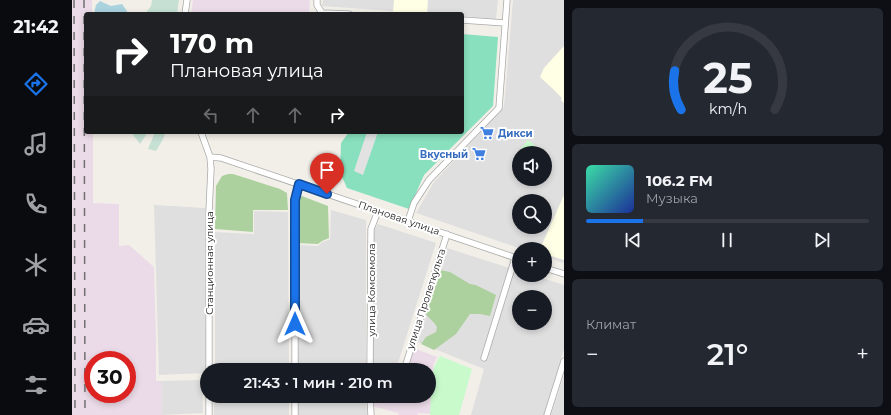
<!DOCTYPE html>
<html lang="ru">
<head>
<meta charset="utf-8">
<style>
	:root { --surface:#171b24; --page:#242831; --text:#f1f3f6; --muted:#9ea1a6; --line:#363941; --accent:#1a73e8 }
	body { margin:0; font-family:Montserrat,sans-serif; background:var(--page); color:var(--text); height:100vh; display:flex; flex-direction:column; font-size:15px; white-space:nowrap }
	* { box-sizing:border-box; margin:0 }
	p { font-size:13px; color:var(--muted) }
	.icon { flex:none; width:22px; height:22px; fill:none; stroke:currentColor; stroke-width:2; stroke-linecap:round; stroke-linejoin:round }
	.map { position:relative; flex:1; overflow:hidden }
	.drawer { display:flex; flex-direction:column; gap:8px; padding:8px; background:#0d0f14; width:327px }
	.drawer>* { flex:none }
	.hud { position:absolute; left:12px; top:12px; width:380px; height:122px; border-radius:4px; box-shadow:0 2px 6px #0003; background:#202124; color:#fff; overflow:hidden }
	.controls { position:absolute; left:440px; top:146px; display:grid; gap:8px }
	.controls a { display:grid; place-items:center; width:40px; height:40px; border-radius:50%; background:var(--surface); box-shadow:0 2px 6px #0003; font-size:20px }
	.speed { position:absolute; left:12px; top:351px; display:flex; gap:8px; font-size:20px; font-weight:700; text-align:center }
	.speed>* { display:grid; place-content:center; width:52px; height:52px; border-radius:50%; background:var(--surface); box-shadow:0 2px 6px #0003; line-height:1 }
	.speed .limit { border:6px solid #d22; background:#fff; color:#111 }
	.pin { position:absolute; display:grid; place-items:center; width:34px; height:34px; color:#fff; margin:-41px -17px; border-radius:50% 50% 50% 0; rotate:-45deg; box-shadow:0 0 4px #0007 }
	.pin .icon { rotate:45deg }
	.me { position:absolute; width:44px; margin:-22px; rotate:0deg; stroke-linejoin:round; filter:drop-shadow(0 0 3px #0008) }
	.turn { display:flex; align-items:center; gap:14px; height:84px; padding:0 20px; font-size:18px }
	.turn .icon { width:52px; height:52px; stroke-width:2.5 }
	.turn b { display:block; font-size:28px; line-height:34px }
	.lanes { display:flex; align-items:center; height:38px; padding:0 20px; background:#0003; justify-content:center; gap:20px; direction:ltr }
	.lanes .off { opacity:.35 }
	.big { font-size:30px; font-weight:600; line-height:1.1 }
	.drawer .tile { flex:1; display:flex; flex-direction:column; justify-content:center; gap:6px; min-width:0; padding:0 14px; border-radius:6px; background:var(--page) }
	.drawer .dial { align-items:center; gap:0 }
	.dial svg { height:104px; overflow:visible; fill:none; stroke:var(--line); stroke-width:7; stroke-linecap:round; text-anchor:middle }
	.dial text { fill:var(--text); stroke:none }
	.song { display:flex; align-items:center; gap:12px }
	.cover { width:48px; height:48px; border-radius:6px; background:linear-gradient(135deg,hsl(160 70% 55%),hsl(230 70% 35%)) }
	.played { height:4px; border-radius:2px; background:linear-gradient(90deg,var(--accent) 20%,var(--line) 20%) }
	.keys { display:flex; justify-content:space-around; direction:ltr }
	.heat { display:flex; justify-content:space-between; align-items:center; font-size:22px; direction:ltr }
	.trip { position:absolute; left:128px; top:363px; width:236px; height:40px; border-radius:20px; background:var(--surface); box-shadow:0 2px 6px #0003; font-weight:600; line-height:40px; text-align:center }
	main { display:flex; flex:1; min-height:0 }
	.dock { display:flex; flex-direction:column; width:72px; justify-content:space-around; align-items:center; background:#090b0e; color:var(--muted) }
	.dock .icon { width:28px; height:28px }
	.dock .on { color:var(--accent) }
	.dock b { font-size:18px; color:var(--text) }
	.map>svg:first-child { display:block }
	.residential { fill:#e0dfdf; fill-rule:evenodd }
	.industrial { fill:#ebdbe8; fill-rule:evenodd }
	.education { fill:#ffffe5 }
	.forest { fill:#add19e }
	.wetland { fill:#c6e0d4 }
	.park { fill:#c8facc }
	.pitch { fill:#88e0be }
	.parking { fill:#e2e2e2 }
	.water { fill:#aad3df }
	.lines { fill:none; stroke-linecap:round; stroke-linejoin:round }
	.minor-casing { stroke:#a9a9a9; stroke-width:7 }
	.minor { stroke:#fff; stroke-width:5.5 }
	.rail { stroke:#707070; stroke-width:1.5; stroke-dasharray:8 8; stroke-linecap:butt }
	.route-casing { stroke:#114b97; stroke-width:10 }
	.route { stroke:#1a73e8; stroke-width:7 }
	.labels { text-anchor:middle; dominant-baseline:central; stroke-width:4; stroke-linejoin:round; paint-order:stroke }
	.shop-label { font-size:10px; font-weight:bold; fill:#366cbe; stroke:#fff; text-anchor:start }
	.street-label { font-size:10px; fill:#222; stroke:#fff }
</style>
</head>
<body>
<main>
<nav class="dock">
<b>21:42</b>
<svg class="icon on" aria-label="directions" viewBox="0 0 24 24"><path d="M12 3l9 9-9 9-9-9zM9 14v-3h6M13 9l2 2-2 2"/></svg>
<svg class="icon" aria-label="music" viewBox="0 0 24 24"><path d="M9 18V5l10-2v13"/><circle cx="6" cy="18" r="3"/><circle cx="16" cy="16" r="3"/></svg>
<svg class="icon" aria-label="phone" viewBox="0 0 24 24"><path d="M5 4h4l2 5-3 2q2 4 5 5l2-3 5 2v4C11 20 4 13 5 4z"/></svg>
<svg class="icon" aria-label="climate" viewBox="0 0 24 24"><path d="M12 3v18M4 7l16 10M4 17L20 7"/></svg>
<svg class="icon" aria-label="car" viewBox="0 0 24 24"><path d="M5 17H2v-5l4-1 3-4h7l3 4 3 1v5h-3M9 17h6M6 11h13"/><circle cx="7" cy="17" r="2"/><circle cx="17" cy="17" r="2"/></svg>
<svg class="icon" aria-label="filters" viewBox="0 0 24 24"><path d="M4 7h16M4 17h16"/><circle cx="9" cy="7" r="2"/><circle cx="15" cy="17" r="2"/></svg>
</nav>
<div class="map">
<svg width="492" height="415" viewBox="0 0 492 415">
	<rect width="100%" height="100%" fill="#f2efe9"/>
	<path class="residential" d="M251 0H426L424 19 390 16V14H360L250 6Z
		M441 0H492V263L473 257V249H450L344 213 362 182 432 107ZM447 153H473V179H447ZM447 201H473V227H447Z
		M82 205 133 208 134 373 87 375Z
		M259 210 294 220V370H224L225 245 246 246 250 242 254 241 258 239Z
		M182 211 216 212 217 370H143V232L182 234Z
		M306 224 364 243 326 363 300 366 301 230Z
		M375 248 447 271V275H461L492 285V349L472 415H399L412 369 343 341ZM447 297H473V323H447Z
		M492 375V415H479Z
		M130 380 131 413 90 415 89 381Z
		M142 396H217V415H142Z
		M224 396H294L295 415H223Z"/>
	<path class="industrial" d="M0 0H20V14H14V132H21V203L47 204V246L57 245 82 267 84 340V381H89L90 415H0ZM21 360H55V394H21Z
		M121 0H238L237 14H119Z
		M339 347 365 357 361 366 359 383V414L346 413V415H327L326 413 300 406V396H357V370H300L299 367 332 363Z"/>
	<path class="education" d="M322 0H356L355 14 321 12Z
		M492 46V103L489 100 490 98 481 89 468 77 472 68Z
		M492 195V260L473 254V249H468Z"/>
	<path class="forest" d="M156 174H161L208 189 215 193 216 210H181V232L143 229 144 186 150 176Z
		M230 196 256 206 257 238 250 241 246 244 225 243V200L227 197Z
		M368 270 378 272 398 284 404 285 424 295 418 316 408 314H398L384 334 362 350 349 344 354 337 364 332 365 327C362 321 356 318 352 312Z"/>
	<path class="wetland" d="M80 0H107L105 14H73L79 6Z
		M59 132H76L68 144Z
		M83 132H94L90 141 84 151 76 149Z"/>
	<path class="park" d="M456 140 466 148 462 153H451L448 150Z
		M368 356 400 369 387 415H358L359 393 362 367Z"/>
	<path class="pitch" d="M390 34 426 37 421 106 352 175 337 209 275 188 268 172 269 143 277 132H390Z"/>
	<path class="parking" d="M295 132H306L291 175 282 171Z"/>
	<path class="water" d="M28 1 39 6 50 4 55 11V13L22 14 24 5Z"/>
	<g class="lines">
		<g class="minor-casing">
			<path id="minor" d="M245 0V5L250 13 277 14
				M113 14 115 0
				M390 20 433 23
				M129 132 138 157 139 169 137 211V370
				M138 157 149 158 447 259
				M336 221 342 203 357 180 427 108 435 0
				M473 268 492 274
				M412 358 443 258
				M334 364 375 234
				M223 370V200L227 184
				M298 370 299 229 306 211
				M298 396 299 415
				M137 415V396
				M223 415V396
				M475 415 492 361"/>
		</g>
		<use href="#minor" class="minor"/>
		<path class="rail" d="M2 0 3 415
			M12 0 13 415"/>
	</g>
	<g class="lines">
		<g class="route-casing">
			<path id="route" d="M223 324V200L227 184 255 194"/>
		</g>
		<use href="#route" class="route"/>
	</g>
	<defs>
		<g id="supermarket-bare" transform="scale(1.08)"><path d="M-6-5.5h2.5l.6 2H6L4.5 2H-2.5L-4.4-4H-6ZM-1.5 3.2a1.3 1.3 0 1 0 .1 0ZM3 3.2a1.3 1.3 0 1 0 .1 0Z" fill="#3f7fe0" stroke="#fff" stroke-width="2.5" paint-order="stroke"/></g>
	</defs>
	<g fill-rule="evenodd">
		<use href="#supermarket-bare" x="415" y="133"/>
		<use href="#supermarket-bare" x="407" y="154"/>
	</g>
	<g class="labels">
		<g class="shop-label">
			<text x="426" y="133">Дикси</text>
			<text x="396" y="154" text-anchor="end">Вкусный</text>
		</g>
		<g class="street-label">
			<text transform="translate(327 218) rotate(19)">Плановая улица</text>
			<text transform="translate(137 263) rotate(-90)">Станционная улица</text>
			<text transform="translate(299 290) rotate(-90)">улица Комсомола</text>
			<text transform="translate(354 299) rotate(-72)">улица Пролеткульта</text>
		</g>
	</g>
</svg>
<div class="controls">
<a><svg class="icon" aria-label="sound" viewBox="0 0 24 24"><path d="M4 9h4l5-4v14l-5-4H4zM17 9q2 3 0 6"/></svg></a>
<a><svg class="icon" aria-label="search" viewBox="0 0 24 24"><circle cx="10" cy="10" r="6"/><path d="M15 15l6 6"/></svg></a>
<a>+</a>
<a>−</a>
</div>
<div class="speed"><div class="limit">30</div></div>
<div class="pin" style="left:255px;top:194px;background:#d93025"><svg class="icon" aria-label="arrive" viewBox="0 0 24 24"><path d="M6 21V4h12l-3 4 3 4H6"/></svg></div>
<svg class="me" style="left:223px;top:324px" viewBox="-20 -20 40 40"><path d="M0-17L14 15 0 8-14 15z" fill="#1a73e8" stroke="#fff" stroke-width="4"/></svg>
<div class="trip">21:43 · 1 мин · 210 m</div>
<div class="hud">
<div class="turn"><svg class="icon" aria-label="right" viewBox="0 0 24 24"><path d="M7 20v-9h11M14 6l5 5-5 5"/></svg><div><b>170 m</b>Плановая улица</div></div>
<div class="lanes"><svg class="icon off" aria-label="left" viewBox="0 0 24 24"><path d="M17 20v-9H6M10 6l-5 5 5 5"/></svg><svg class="icon off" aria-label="ahead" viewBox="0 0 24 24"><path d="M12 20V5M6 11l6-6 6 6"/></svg><svg class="icon off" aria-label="ahead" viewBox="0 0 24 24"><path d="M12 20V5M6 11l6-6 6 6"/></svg><svg class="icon" aria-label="right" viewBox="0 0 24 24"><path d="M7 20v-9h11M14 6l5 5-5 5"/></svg></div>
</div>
</div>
<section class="drawer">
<div class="tile dial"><svg viewBox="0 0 100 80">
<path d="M14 69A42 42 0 1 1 86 69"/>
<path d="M14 69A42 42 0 0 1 9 39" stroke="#1a73e8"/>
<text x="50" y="56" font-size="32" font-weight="700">25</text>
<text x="50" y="72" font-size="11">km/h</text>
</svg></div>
<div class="tile">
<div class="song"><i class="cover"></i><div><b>106.2 FM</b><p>Музыка</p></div></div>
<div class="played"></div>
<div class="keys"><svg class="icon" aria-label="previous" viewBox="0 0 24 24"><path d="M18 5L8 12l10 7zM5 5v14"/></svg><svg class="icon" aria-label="pause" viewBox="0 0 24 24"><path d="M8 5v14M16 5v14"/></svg><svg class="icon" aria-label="next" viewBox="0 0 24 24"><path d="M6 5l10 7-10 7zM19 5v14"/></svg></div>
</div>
<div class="tile"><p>Климат</p>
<div class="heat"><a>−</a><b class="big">21°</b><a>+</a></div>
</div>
</section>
</main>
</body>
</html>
